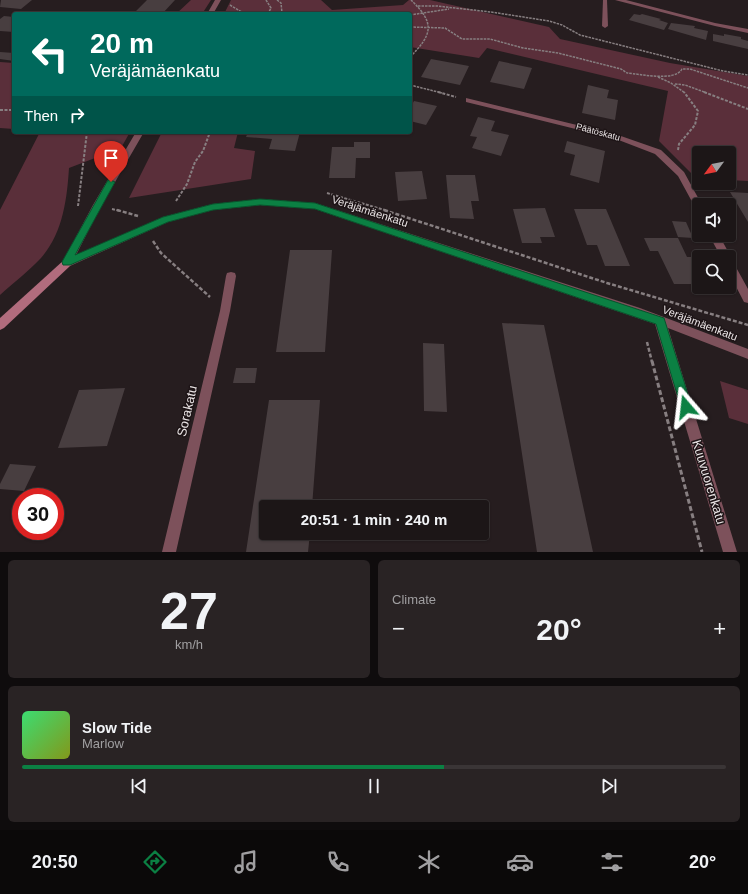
<!DOCTYPE html>
<html lang="en">
<head>
<meta charset="utf-8">
<style>
	:root { --surface:#1c1617; --page:#292324; --text:#f1f3f6; --muted:#a09fa1; --line:#3a3536; --accent:#0b8043 }
	body { margin:0; font-family:Helvetica,sans-serif; background:var(--page); color:var(--text); height:100vh; display:flex; flex-direction:column; font-size:15px; white-space:nowrap }
	* { box-sizing:border-box; margin:0 }
	p { font-size:13px; color:var(--muted) }
	.icon { flex:none; width:22px; height:22px; fill:none; stroke:currentColor; stroke-width:2; stroke-linecap:round; stroke-linejoin:round }
	.map { position:relative; height:552px; overflow:hidden }
	.sheet { display:flex; flex-direction:column; gap:8px; padding:8px; background:#0f0c0d; flex:1 }
	.sheet>* { flex:none }
	.guide { position:absolute; left:12px; top:12px; width:400px; height:122px; border-radius:4px; box-shadow:0 1px 3px #0004,0 0 0 1px var(--line); background:#00695c; color:#fff; overflow:hidden }
	.needle { width:26px; rotate:238deg }
	.tools { position:absolute; left:692px; top:146px; display:grid; gap:8px }
	.tools a { display:grid; place-items:center; width:44px; height:44px; border-radius:4px; background:var(--surface); box-shadow:0 1px 3px #0004,0 0 0 1px var(--line); font-size:20px }
	.speed { position:absolute; left:12px; top:488px; display:flex; gap:8px; font-size:20px; font-weight:700; text-align:center }
	.speed>* { display:grid; place-content:center; width:52px; height:52px; border-radius:50%; background:var(--surface); box-shadow:0 1px 3px #0004,0 0 0 1px var(--line); line-height:1 }
	.speed .limit { border:6px solid #d22; background:#fff; color:#111 }
	.pin { position:absolute; display:grid; place-items:center; width:34px; height:34px; color:#fff; margin:-41px -17px; border-radius:50% 50% 50% 0; rotate:-45deg; box-shadow:0 0 4px #0007 }
	.pin .icon { rotate:45deg }
	.me { position:absolute; width:44px; margin:-22px; rotate:343deg; stroke-linejoin:round; filter:drop-shadow(0 0 3px #0008) }
	.turn { display:flex; align-items:center; gap:14px; height:84px; padding:0 12px; font-size:18px }
	.turn .icon { width:52px; height:52px; stroke-width:2.5 }
	.turn b { display:block; font-size:28px; line-height:34px }
	.then { display:flex; align-items:center; height:38px; padding:0 12px; background:#0003; gap:8px; font-size:15px }
	.big { font-size:30px; font-weight:700; line-height:1.1 }
	.sheet .card { flex:1; display:flex; flex-direction:column; justify-content:center; gap:6px; min-width:0; padding:0 14px; border-radius:6px; background:var(--page) }
	.sheet .dial { align-items:center; gap:0 }
	.dial b { font-size:52px; line-height:1 }
	.song { display:flex; align-items:center; gap:12px }
	.cover { width:48px; height:48px; border-radius:6px; background:linear-gradient(135deg,hsl(140 70% 55%),hsl(70 70% 35%)) }
	.played { height:4px; border-radius:2px; background:linear-gradient(90deg,var(--accent) 60%,var(--line) 60%) }
	.keys { display:flex; justify-content:space-around; direction:ltr }
	.heat { display:flex; justify-content:space-between; align-items:center; font-size:22px; direction:ltr }
	.sheet .tiles { flex:1; display:grid; gap:8px; grid-template-columns:1fr 1fr }
	.card:last-child { grid-column:span 2 }
	.trip { position:absolute; left:259px; top:500px; width:230px; height:40px; border-radius:4px; background:var(--surface); box-shadow:0 1px 3px #0004,0 0 0 1px var(--line); font-weight:700; line-height:40px; text-align:center }
	.tabs { display:flex; height:64px; justify-content:space-around; align-items:center; background:#0b0909; color:var(--muted) }
	.tabs .icon { width:28px; height:28px }
	.tabs .current { color:var(--accent) }
	.tabs b { font-size:18px; color:var(--text) }
	.map>svg:first-child { display:block }
	.green { fill:#5a2f3a }
	.building { fill:#483e40 }
	.lines { fill:none; stroke-linecap:round; stroke-linejoin:round }
	.path-far3 { stroke:#877f81; stroke-width:1.5; stroke-dasharray:2.5 1; stroke-linecap:butt }
	.path-far2 { stroke:#877f81; stroke-width:2; stroke-dasharray:3 1.5; stroke-linecap:butt }
	.path-far1 { stroke:#877f81; stroke-width:2.5; stroke-dasharray:4 2; stroke-linecap:butt }
	.path { stroke:#877f81; stroke-width:3; stroke-dasharray:5 2.5; stroke-linecap:butt }
	.lane { fill:#7d515b; fill-rule:evenodd }
	.street { fill:#7d515b; fill-rule:evenodd }
	.secondary { fill:#b16c7d; fill-rule:evenodd }
	.route { fill:#0b8043; stroke:#07532c }
	.labels { text-anchor:middle; dominant-baseline:central; stroke-width:3; stroke-linejoin:round; paint-order:stroke }
	.far-street-label { font-size:9px; fill:#eae4e5; stroke:#1d1416 }
	.street-label { font-size:11px; fill:#eae4e5; stroke:#1d1416 }
	.near-street-label { font-size:13px; fill:#eae4e5; stroke:#1d1416 }
</style>
</head>
<body>
<div class="map">
<svg width="748" height="552" viewBox="0 0 748 552">
	<rect width="100%" height="100%" fill="#261d1f"/>
	<path class="green" d="M191 0H211L202 14H176Z
		M231 0H321L332 10 403 5 409 0H430L549 27 560 39 670 63 748 76V181L729 180V153H699V179H697L659 141 668 91 487 48 479 58 410 47V14H224Z
		M0 62 14 63V129L0 128Z
		M40 132H130L121 148 69 168C67 199 63 233 41 258 29 271 13 283 0 295V210Z
		M162 132H238L234 148 255 151 251 179 129 198Z
		M720 381 748 390V424L729 418Z"/>
	<path class="building" d="M1 0H32L21 9 0 7Z
		M147 0H175L162 14H133Z
		M634 14 640 15 642 14 661 19 659 20 668 23 664 30 629 20Z
		M4 16 14 17V32L0 31V19Z
		M671 23 695 26 694 28 708 31 706 40 668 29Z
		M713 34 724 36V34L741 37V39L748 41V49L713 41Z
		M0 52 14 53V61L0 59Z
		M431 59 469 66 460 85 421 77Z
		M499 61 532 68 524 89 490 82Z
		M588 85 609 90 607 98 618 100 615 120 582 113Z
		M414 101 437 106 426 125 410 121V108Z
		M478 117 495 121 491 131 509 135 501 156 472 148 477 137 470 136Z
		M248 132H300L295 151 269 149 272 139 246 137Z
		M567 141 605 151 599 183 570 175 575 155 564 152Z
		M354 142H370V158H356L355 178H329L332 147H354Z
		M422 171 427 199 398 201 395 172Z
		M446 175H475L479 201H471L474 219 450 218Z
		M730 192 748 193V222Z
		M545 208 555 237H540L542 243H522L513 209Z
		M574 209H606L630 266H605L597 245H587Z
		M672 221 686 222 693 238 678 237Z
		M644 238H678L687 257H697L699 260V284H674L658 251H650Z
		M290 250H332L325 352H276Z
		M502 323 544 325 593 552H537Z
		M423 343 444 344 447 412 424 411Z
		M236 368H257L255 383H233Z
		M125 388 107 446 58 448 79 390Z
		M269 400H320L312 507H266V533H310L308 552H246Z
		M10 464 36 466 24 491 0 489V484Z"/>
	<g class="lines">
		<path class="path-far3" d="M266 0 271 8 268 14
			M277 0 281 3 282 13 304 14
			M230 5 245 14
			M418 6H437L491 12 549 21 562 25 580 35 723 71 748 75
			M306 14 332 12 343 14
			M410 15 449 9
			M410 27 445 28 462 39H490L523 48 558 53 621 69 627 73C640 74 675 82 682 69H690L748 88
			M410 57C433 34 435 23 411 0
			M658 77 671 83 685 93
			M675 84 685 85 707 93
			M410 85 442 93"/>
		<path class="path-far2" d="M438 92 456 97
			M704 92 748 109
			M0 110H14
			M678 150 679 144 695 125 698 111 684 92
			M327 193 388 211
			M176 201 187 184 195 162 203 151 210 132
			M78 206 87 132
			M112 209 121 211"/>
		<path class="path-far1" d="M117 210 138 216
			M384 210 607 283 748 325
			M153 241 161 253 210 297
			M647 342 652 362"/>
		<path class="path" d="M652 361 702 552"/>
		<path class="lane" d="M603 0H607L608 26 605 28 602 26Z"/>
		<path class="street" d="M215 0H221L213 14H207Z
			M615 0H626L715 23 748 29V33L715 26Z
			M466 98 618 135 661 150 684 172 702 205H699V210L696 209 678 176 655 154 616 139 466 102Z
			M136 132H144L100 208 76 255 163 217 213 204 260 199 315 203 640 308 748 349V359L668 328 737 552H723L655 324 315 209 260 205 213 210 168 222 70 266H64L62 263 93 205Z
			M709 235H719L731 257 730 259 732 260 748 289V303L744 302 729 273V257H721Z
			M231 272 235 273 236 276 230 311 176 552H162L220 311 226 276 227 273Z"/>
		<path class="secondary" d="M67 259 70 260 72 263 70 266 4 328 0 330V318L64 260Z"/>
	</g>
	<path class="route" d="M108 180H111L115 182 75 255 163 217 213 204 260 199 315 203 664 318 692 407 690 411 686 413 682 411 656 324 315 209 260 205 213 210 168 222 70 265H63L62 262 63 260Z"/>
	<g class="labels">
		<g class="far-street-label">
			<text transform="translate(598 132) rotate(15)">Päätöskatu</text>
		</g>
		<g class="street-label">
			<text transform="translate(370 211) rotate(18)">Veräjämäenkatu</text>
			<text transform="translate(700 323) rotate(21)">Veräjämäenkatu</text>
		</g>
		<g class="near-street-label">
			<text transform="translate(187 411) rotate(-77)">Sorakatu</text>
			<text transform="translate(709 482) rotate(73)">Kuuvuorenkatu</text>
		</g>
	</g>
</svg>
<div class="tools">
<a><svg class="needle" viewBox="-14 -14 28 28"><path d="M0-13l5 13h-10z" fill="#e53935"/><path d="M0 13l5-13h-10z" fill="#a09fa1"/></svg></a>
<a><svg class="icon" aria-label="sound" viewBox="0 0 24 24"><path d="M4 9h4l5-4v14l-5-4H4zM17 9q2 3 0 6"/></svg></a>
<a><svg class="icon" aria-label="search" viewBox="0 0 24 24"><circle cx="10" cy="10" r="6"/><path d="M15 15l6 6"/></svg></a>
</div>
<div class="speed"><div class="limit">30</div></div>
<div class="pin" style="left:111px;top:182px;background:#d93025"><svg class="icon" aria-label="arrive" viewBox="0 0 24 24"><path d="M6 21V4h12l-3 4 3 4H6"/></svg></div>
<svg class="me" style="left:686px;top:407px" viewBox="-20 -20 40 40"><path d="M0-17L14 15 0 8-14 15z" fill="#0b8043" stroke="#fff" stroke-width="4"/></svg>
<div class="trip">20:51 · 1 min · 240 m</div>
<div class="guide">
<div class="turn"><svg class="icon" aria-label="left" viewBox="0 0 24 24"><path d="M17 20v-9H6M10 6l-5 5 5 5"/></svg><div><b>20 m</b>Veräjämäenkatu</div></div>
<div class="then">Then<svg class="icon" aria-label="right" viewBox="0 0 24 24"><path d="M7 20v-9h11M14 6l5 5-5 5"/></svg></div>
</div>
</div>
<section class="sheet">
<div class="tiles">
<div class="card dial"><b>27</b><p>km/h</p></div>
<div class="card"><p>Climate</p>
<div class="heat"><a>−</a><b class="big">20°</b><a>+</a></div>
</div>
<div class="card">
<div class="song"><i class="cover"></i><div><b>Slow Tide</b><p>Marlow</p></div></div>
<div class="played"></div>
<div class="keys"><svg class="icon" aria-label="previous" viewBox="0 0 24 24"><path d="M18 5L8 12l10 7zM5 5v14"/></svg><svg class="icon" aria-label="pause" viewBox="0 0 24 24"><path d="M8 5v14M16 5v14"/></svg><svg class="icon" aria-label="next" viewBox="0 0 24 24"><path d="M6 5l10 7-10 7zM19 5v14"/></svg></div>
</div>
</div>
</section>
<nav class="tabs">
<b>20:50</b>
<svg class="icon current" aria-label="directions" viewBox="0 0 24 24"><path d="M12 3l9 9-9 9-9-9zM9 14v-3h6M13 9l2 2-2 2"/></svg>
<svg class="icon" aria-label="music" viewBox="0 0 24 24"><path d="M9 18V5l10-2v13"/><circle cx="6" cy="18" r="3"/><circle cx="16" cy="16" r="3"/></svg>
<svg class="icon" aria-label="phone" viewBox="0 0 24 24"><path d="M5 4h4l2 5-3 2q2 4 5 5l2-3 5 2v4C11 20 4 13 5 4z"/></svg>
<svg class="icon" aria-label="climate" viewBox="0 0 24 24"><path d="M12 3v18M4 7l16 10M4 17L20 7"/></svg>
<svg class="icon" aria-label="car" viewBox="0 0 24 24"><path d="M5 17H2v-5l4-1 3-4h7l3 4 3 1v5h-3M9 17h6M6 11h13"/><circle cx="7" cy="17" r="2"/><circle cx="17" cy="17" r="2"/></svg>
<svg class="icon" aria-label="filters" viewBox="0 0 24 24"><path d="M4 7h16M4 17h16"/><circle cx="9" cy="7" r="2"/><circle cx="15" cy="17" r="2"/></svg>
<b>20°</b>
</nav>
</body>
</html>
